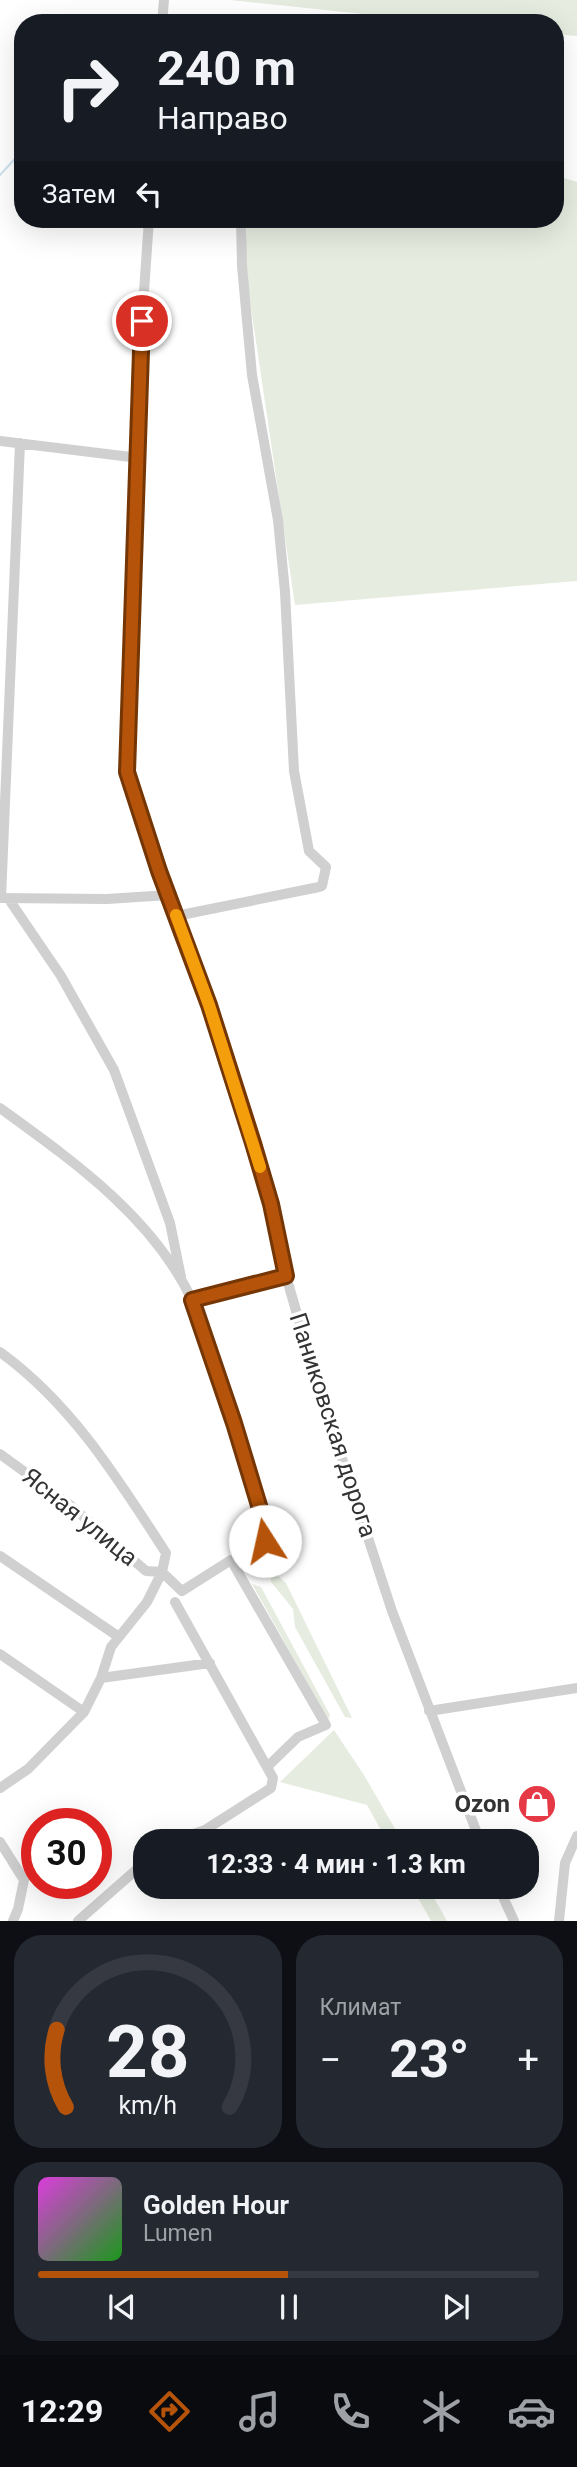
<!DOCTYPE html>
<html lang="ru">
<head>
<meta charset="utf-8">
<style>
	:root { --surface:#171b24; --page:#242831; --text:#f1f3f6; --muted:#9ea1a6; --line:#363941; --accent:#b45309 }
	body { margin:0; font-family:Roboto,sans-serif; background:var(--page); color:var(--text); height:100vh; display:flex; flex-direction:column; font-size:26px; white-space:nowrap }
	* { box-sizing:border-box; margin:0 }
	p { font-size:23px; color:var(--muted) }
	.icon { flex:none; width:38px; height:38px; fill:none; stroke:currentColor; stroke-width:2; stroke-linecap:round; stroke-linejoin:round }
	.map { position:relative; height:1921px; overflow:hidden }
	.drawer { display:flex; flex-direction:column; gap:14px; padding:14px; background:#0d0f14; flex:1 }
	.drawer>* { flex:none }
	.guide { position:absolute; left:14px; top:14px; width:550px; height:214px; border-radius:28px; box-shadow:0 7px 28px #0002; background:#171b24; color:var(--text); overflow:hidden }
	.speed { position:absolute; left:21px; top:1808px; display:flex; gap:14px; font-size:35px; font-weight:700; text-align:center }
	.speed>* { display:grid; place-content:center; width:91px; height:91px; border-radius:50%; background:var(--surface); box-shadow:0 7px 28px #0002; line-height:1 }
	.speed .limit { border:10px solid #d22; background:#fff; color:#111 }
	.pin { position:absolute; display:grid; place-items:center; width:60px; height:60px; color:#fff; margin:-30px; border:4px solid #fff; border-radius:50%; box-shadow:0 2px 7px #0007 }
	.me { position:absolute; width:77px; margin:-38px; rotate:350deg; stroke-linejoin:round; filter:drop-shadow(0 0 5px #0008) }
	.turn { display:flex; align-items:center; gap:24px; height:147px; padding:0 28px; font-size:32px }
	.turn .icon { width:91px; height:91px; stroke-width:2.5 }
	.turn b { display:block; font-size:49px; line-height:60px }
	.then { display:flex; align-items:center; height:66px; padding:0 28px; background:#0003; gap:14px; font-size:26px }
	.big { font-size:52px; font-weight:700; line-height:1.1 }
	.drawer .card { flex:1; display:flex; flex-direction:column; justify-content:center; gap:10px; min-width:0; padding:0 24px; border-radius:28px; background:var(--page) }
	.drawer .dial { align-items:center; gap:0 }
	.dial svg { height:182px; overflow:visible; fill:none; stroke:var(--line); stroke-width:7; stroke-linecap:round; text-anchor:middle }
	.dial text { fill:var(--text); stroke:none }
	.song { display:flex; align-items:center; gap:21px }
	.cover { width:84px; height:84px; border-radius:10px; background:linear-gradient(135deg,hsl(300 70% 55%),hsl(120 70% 35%)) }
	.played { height:7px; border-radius:4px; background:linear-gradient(90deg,var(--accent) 50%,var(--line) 50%) }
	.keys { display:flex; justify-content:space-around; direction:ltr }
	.heat { display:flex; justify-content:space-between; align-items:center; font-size:38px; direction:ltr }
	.drawer .tiles { flex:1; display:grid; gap:14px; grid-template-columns:1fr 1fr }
	.card:last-child { grid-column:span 2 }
	.trip { position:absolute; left:133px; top:1829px; width:406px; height:70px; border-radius:28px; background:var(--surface); box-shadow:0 7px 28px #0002; font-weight:700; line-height:70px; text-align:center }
	.dock { display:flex; height:112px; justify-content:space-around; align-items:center; background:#090b0e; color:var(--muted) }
	.dock .icon { width:49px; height:49px }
	.dock .active { color:var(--accent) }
	.dock b { font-size:32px; color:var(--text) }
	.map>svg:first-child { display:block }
	.green { fill:#e6ecdf }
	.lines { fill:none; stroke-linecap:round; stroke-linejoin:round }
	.stream { stroke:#cfe2ee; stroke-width:2 }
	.minor { stroke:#d0d0d0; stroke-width:10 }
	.route-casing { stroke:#753606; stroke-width:18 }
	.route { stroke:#b45309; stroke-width:12 }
	.slow { stroke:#f59e0b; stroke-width:12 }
	.labels { text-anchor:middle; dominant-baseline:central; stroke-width:7; stroke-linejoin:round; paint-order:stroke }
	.street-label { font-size:24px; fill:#333; stroke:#fff }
	.poi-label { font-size:24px; font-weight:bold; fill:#333; stroke:#fff; text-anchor:end }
</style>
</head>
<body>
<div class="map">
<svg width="577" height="1921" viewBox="0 0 577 1921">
	<rect width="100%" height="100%" fill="#fff"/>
	<path class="green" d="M230 0H577V36L555 34V23H449Z
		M555 175 577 182V581L295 605 245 267 247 219H555Z
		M270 1568 286 1583 352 1718 345 1717 295 1627 293 1609 271 1582Z
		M252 1584 261 1587 330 1715 328 1720Z
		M334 1730 364 1775 402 1841H387L367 1805 280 1782Z
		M412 1887H428L447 1921H431Z"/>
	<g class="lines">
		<path class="stream" d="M0 175 23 150"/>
		<path class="minor" d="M162 23 164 0
			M149 219 142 321 127 772 159 871 209 1005 253 1143 271 1204 286 1276 315 1376 392 1611 480 1841
			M0 441 139 458
			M20 443 1 898 107 899 168 895
			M8 898 61 976 114 1070 170 1223 181 1277
			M176 916 319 887 322 886 326 867 309 851 294 771 285 592 278 520 252 375 242 266 241 219
			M0 1108C73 1161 153 1217 192 1300L286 1276
			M192 1300C205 1336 273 1519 264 1544 260 1556 245 1560 235 1566
			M0 1352C72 1404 118 1479 166 1553L162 1572 146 1571 70 1505 0 1454
			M0 1556 119 1637
			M0 1654 84 1712
			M101 1678 111 1647 147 1602 162 1572 182 1591 231 1560 326 1725 298 1737 268 1766
			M429 1711 577 1688
			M0 1788 28 1769 84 1712 101 1678 210 1663
			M174 1841 205 1830 271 1788 273 1778 175 1602
			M0 1842 24 1880 18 1909 13 1921
			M498 1886 514 1921
			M78 1921 145 1862
			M559 1921 565 1863 577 1836"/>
	</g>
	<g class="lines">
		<g class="route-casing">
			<path id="route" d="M142 321 127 772 159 871 209 1005 253 1143 271 1204 286 1276 192 1300 234 1423 264 1522 265 1541"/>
		</g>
		<use href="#route" class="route"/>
		<path class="slow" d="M176 915 209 1005 260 1167"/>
	</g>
	<defs>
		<g id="shop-disc" transform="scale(2.0125)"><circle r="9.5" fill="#e63946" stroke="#fff"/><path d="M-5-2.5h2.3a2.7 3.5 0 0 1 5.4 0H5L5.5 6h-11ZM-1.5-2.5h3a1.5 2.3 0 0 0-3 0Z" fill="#fff"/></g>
	</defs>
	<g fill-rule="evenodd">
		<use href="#shop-disc" x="537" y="1804"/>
	</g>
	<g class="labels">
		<g class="street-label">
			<text transform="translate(333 1425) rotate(72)">Паниковская дорога</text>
			<text transform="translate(80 1517) rotate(39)">Ясная улица</text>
		</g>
		<g class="poi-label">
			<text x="510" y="1804">Ozon</text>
		</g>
	</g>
</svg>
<div class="speed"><div class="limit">30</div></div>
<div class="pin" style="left:142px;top:321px;background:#d93025"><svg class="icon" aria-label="arrive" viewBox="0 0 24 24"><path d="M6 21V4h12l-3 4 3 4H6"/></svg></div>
<svg class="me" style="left:265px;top:1541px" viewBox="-20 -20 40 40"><circle r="19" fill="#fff"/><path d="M0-13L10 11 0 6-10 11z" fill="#b45309"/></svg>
<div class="trip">12:33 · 4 мин · 1.3 km</div>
<div class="guide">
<div class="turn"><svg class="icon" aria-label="right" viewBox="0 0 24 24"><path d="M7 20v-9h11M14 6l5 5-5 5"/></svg><div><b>240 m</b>Направо</div></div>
<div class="then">Затем<svg class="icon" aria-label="left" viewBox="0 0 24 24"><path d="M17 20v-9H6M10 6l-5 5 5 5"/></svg></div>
</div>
</div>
<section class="drawer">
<div class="tiles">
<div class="card dial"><svg viewBox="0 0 100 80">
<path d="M14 69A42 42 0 1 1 86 69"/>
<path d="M14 69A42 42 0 0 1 10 35" stroke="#b45309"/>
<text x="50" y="56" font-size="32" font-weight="700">28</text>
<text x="50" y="72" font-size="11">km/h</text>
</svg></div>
<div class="card"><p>Климат</p>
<div class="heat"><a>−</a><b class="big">23°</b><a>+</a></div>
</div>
<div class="card">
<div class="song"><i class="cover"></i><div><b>Golden Hour</b><p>Lumen</p></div></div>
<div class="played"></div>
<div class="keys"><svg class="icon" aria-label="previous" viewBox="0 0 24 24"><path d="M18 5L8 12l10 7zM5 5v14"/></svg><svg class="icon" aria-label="pause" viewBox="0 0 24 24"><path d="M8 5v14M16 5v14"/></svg><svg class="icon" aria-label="next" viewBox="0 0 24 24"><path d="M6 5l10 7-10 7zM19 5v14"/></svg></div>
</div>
</div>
</section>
<nav class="dock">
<b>12:29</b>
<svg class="icon active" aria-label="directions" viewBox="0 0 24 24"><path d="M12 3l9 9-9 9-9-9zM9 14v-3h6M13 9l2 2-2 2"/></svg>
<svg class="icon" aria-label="music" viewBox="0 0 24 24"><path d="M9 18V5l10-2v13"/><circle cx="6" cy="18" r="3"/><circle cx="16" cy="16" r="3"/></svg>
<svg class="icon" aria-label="phone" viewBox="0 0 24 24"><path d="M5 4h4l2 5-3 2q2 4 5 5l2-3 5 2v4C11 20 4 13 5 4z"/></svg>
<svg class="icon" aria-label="climate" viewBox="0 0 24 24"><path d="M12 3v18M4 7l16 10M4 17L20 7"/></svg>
<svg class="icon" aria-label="car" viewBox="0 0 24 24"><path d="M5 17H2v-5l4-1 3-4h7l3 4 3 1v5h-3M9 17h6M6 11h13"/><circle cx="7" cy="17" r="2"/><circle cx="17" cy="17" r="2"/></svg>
</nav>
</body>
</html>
